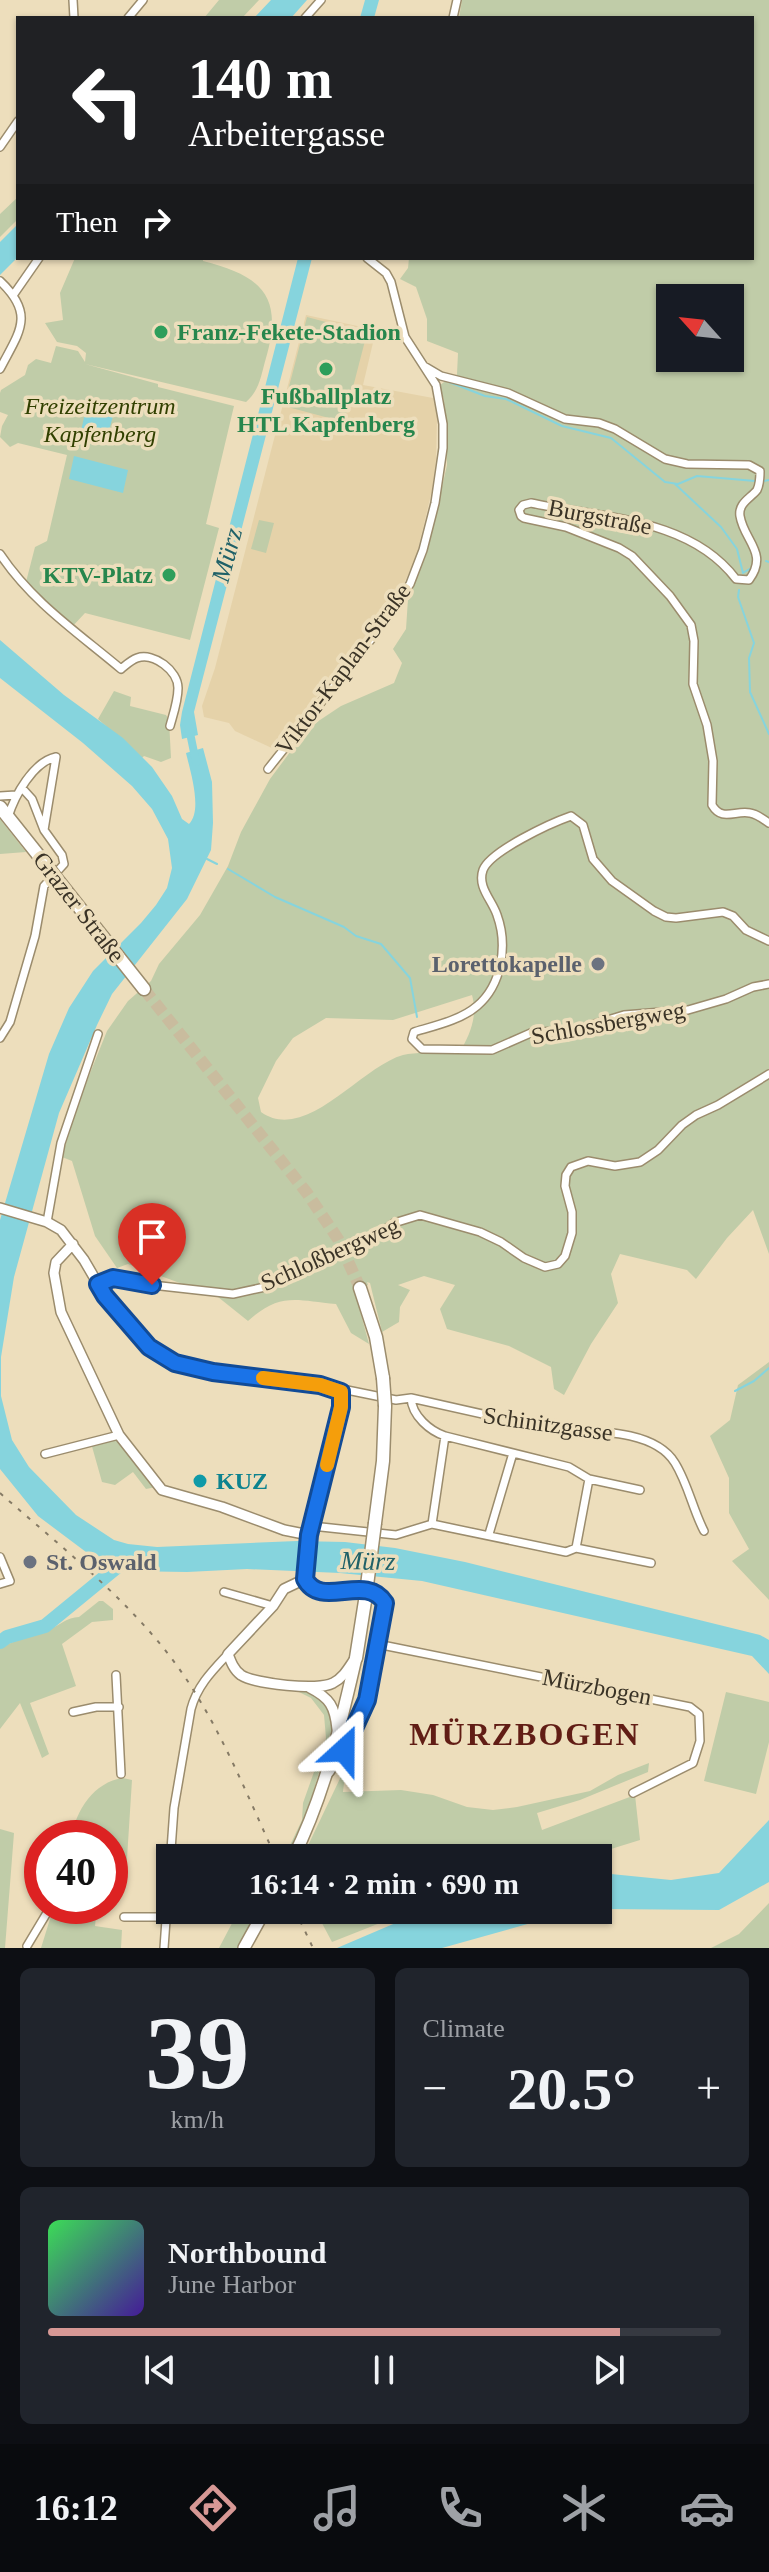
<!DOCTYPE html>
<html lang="en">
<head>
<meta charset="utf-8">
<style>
	:root { --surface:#171b24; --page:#20242c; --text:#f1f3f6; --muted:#9ea1a6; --line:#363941; --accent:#d79895 }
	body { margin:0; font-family:"Times New Roman",serif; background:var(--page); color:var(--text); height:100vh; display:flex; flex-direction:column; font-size:30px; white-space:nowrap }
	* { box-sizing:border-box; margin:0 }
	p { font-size:26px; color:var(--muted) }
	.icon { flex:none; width:44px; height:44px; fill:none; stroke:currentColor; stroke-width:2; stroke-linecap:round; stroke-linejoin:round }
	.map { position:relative; height:1948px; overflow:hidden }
	.side { display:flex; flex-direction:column; gap:20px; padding:20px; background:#0d0f14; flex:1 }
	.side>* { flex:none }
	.guide { position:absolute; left:16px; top:16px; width:738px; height:244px; border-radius:0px; box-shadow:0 2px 6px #0004; background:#202124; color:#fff; overflow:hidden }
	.needle { width:52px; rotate:297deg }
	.fabs { position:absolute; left:656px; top:284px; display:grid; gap:16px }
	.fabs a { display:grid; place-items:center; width:88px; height:88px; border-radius:0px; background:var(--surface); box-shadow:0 2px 6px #0004; font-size:40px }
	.speed { position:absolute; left:24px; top:1820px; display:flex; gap:16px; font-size:40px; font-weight:700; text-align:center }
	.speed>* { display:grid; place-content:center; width:104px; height:104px; border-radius:50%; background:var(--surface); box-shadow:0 2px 6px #0004; line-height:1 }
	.speed .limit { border:12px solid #d22; background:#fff; color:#111 }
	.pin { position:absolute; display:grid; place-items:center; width:68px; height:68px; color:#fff; margin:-82px -34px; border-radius:50% 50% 50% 0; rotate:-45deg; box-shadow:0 0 8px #0007 }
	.pin .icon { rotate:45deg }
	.me { position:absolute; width:88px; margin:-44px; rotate:24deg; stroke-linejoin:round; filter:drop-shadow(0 0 6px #0008) }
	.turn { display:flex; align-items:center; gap:28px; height:168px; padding:0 40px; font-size:36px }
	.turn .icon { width:104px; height:104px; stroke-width:2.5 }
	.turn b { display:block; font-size:56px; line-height:68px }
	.then { display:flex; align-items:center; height:76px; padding:0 40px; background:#0003; gap:16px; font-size:30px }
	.big { font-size:60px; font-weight:800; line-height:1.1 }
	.side .widget { flex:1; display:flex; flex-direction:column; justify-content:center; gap:12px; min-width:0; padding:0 28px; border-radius:12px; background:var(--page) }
	.side .dial { align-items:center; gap:0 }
	.dial b { font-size:104px; line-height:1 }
	.song { display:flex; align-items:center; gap:24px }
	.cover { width:96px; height:96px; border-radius:12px; background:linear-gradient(135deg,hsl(130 70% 55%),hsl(260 70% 35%)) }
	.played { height:8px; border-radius:4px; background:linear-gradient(90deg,var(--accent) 85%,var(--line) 85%) }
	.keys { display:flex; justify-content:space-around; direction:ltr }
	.heat { display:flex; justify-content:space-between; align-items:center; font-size:44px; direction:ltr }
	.side .tiles { flex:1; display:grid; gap:20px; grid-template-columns:1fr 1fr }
	.widget:last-child { grid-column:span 2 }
	.trip { position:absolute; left:156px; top:1844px; width:456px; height:80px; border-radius:0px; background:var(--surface); box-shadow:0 2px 6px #0004; font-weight:800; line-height:80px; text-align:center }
	.menu { display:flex; height:128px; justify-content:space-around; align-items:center; background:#090b0e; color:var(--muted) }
	.menu .icon { width:56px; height:56px }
	.menu .current { color:var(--accent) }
	.menu b { font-size:36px; color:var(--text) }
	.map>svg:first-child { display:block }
	.built { fill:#e5d2a9 }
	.green { fill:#c0cca8; fill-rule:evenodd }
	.water { fill:#86d4dd }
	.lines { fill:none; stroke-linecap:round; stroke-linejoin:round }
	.stream { stroke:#86d4dd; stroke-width:2 }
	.canal { stroke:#86d4dd; stroke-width:8 }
	.river { stroke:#86d4dd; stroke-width:14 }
	.trunk-tunnel { stroke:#c9bc9e; stroke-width:12; stroke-dasharray:12 6; stroke-linecap:butt }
	.minor-casing { stroke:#9b8c6d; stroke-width:10 }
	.tertiary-casing { stroke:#9b8c6d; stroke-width:12 }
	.primary-casing { stroke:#9b8c6d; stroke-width:14 }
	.trunk-casing { stroke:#9b8c6d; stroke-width:15 }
	.minor { stroke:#fff; stroke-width:7 }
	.tertiary { stroke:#fff; stroke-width:9 }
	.primary { stroke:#fff; stroke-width:11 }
	.trunk { stroke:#fff; stroke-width:12 }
	.rail { stroke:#857a65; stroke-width:2; stroke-dasharray:4 8; stroke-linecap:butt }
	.trunk-bridge-casing { stroke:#9b8c6d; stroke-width:15; stroke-linecap:butt }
	.trunk-bridge { stroke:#fff; stroke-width:12 }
	.route-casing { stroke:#114b97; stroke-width:20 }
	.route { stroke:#1a73e8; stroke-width:14 }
	.slow { stroke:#f59e0b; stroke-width:14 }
	.leisure-dot { fill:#2e9e5b; stroke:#eddebc; stroke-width:3 }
	.worship-dot { fill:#6b7280; stroke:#eddebc; stroke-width:3 }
	.culture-dot { fill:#0f9aa8; stroke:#eddebc; stroke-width:3 }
	.labels { text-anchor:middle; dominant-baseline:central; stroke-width:7; stroke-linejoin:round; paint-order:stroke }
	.leisure-label { font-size:24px; font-weight:bold; fill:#27864d; stroke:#eddebc; text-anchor:start }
	.park-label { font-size:24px; font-style:italic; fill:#314000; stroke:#eddebc }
	.street-label { font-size:24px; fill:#3a3326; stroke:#eddebc }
	.worship-label { font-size:24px; font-weight:bold; fill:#5b616d; stroke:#eddebc; text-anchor:end }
	.culture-label { font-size:24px; font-weight:bold; fill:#0d838f; stroke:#eddebc; text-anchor:start }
	.water-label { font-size:26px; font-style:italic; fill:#206168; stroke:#eddebc }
	.district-label { font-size:32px; font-weight:bold; letter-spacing:2px; fill:#611d15; stroke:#eddebc }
</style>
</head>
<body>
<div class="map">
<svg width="769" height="1948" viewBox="0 0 769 1948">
	<rect width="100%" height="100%" fill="#eddebc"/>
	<path class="built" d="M306 315 376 330 363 385 433 398 437 417 436 459 432 490 416 558 398 596 274 749 235 731 229 723 204 717 202 706 215 668Z"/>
	<path class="green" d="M219 0H259L242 18H204Z
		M462 0H769V1254L753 1210 727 1238 696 1279 687 1270 620 1254 611 1274 618 1303 591 1344 564 1395 554 1389 551 1367 509 1346 447 1329 440 1309 455 1285 424 1276 398 1285 410 1290 400 1307 399 1322 382 1332 370 1283 367 1282 368 1285 355 1292 369 1344 351 1333 336 1304C295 1300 280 1292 248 1321L218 1297 128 1264 117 1268 95 1236 72 1161 62 1157 76 1108 107 1031 128 1001 151 981 159 964 200 915 228 866 241 832 270 779 308 728 341 706 394 683 402 663 393 649 406 629 408 599 427 553 447 465 444 400 440 385 447 380 453 383 457 374 458 353 427 341V319L416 287 400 279 408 268 409 258H752V18H459ZM670 298H730V358H670ZM472 995C478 1017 470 1034 459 1054 442 1054 419 1051 403 1055 360 1067 306 1144 261 1112L258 1098 276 1061 293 1038 326 1018 393 1020Z
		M18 197V219L0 237V214Z
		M75 258H203V261C261 276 284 295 266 358 261 375 260 390 246 402L85 364 158 384V387L234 406 206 524 219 528 190 640 85 613 71 628 26 582 35 547 47 541 67 455 18 443 10 447 0 437 2 426 8 415 0 412V393L1 390 25 375 28 365 36 359 51 363 56 346 78 351 85 362 86 353 77 346 57 342 45 323 63 320 60 293Z
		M307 317 367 333 344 422 284 406Z
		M259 520 274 523 266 553 251 549Z
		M114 691 131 697 130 706 166 715 169 720 171 758 161 762 144 756 142 758 98 719Z
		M0 819 26 852 0 854Z
		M769 1362V1600L732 1561 749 1549 729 1513V1478L710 1436 730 1420 738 1385Z
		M115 1435 156 1487 146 1489 133 1472 115 1485 102 1482 91 1443Z
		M99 1601H103L113 1609V1620L92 1622 62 1644 76 1686 30 1703 49 1754 42 1758 20 1703 0 1729V1643L3 1647C18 1638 33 1636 48 1630 59 1626 67 1617 79 1617Z
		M295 1690C318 1693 333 1703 332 1728L307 1813 289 1858H284L302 1820 303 1803 326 1738 324 1715 311 1698Z
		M726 1692 769 1702V1742L756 1794 704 1781Z
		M649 1763 648 1772 580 1800 537 1813 542 1830 635 1795 640 1840 582 1858H302L346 1766 343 1792 401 1790 433 1795 467 1807 493 1810 517 1807 590 1791 618 1775Z
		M123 1778 132 1780 125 1890 110 1888V1838H71C76 1810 94 1782 123 1778Z
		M0 1829 14 1833 5 1948H0Z
		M769 1903V1948H711L739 1934Z
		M54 1906H97L95 1926 122 1930 121 1948H41Z
		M239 1910H260L239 1948H219Z
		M315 1910H413L332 1942Z"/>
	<path class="water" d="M271 0H307L291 18H254Z
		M365 0H379L374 18H360Z
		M18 224V257L0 275V242Z
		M298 258H312L194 712 198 735 182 739 180 725 182 712Z
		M86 409 113 416 106 441 80 435Z
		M74 456 128 470 123 493 69 479Z
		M0 640 64 695 123 738 152 767 172 796 182 819 189 824C203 811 190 770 186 753L203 748 212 782 213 823 211 850 187 899 112 994 97 1025 59 1113 14 1277 1 1357V1396L12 1440 29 1467 76 1515 114 1540 128 1544 157 1547 297 1541 345 1542 395 1548 465 1562 760 1635 769 1640V1674L752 1656 422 1581 340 1573 247 1569 187 1572 124 1571 106 1567 38 1516 0 1469V1220L49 1054 69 1008 93 971 141 923 156 905 167 888 172 868 168 839 152 809 132 786 83 743 0 678Z
		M769 1820V1882L719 1910 604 1909 556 1916 442 1948H337L426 1910H598V1875L611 1874 671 1880 719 1873Z"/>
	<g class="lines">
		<path class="stream" d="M449 382 485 396 506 399 562 426 611 438 665 482 678 484 697 476 755 481
			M764 481 769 480
			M675 484 721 527 737 549 743 573 751 568
			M766 561 769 562
			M739 590 738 597 754 643 749 658 750 692 769 734
			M207 859 217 864
			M228 869 275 897 344 927 356 936 381 944 410 978 417 1017
			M735 1391 754 1381 769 1368"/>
		<path class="canal" d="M189 728 196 762"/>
		<path class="river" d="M0 1642 7 1637 45 1626 128 1558"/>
		<path class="trunk-tunnel" d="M144 989 307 1193 338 1239 360 1288"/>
		<g class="minor-casing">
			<path id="minor" d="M73 0 74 18
				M128 18 143 0
				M305 18 321 0
				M453 18 457 0
				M0 147 18 121
				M0 281C36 315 19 332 0 369
				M14 294 39 258
				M424 366 441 376 508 393 565 419 599 423 615 429 665 459 687 464 749 465 760 471C760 477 760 484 757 490 751 498 738 503 740 516 744 541 769 553 749 580L736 579C689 517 600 518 531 503L523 505 519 510 521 516 524 518 566 527 619 548 632 556 670 596 691 625 694 641 693 684 707 725 713 761 712 805C722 822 735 810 750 813 757 814 763 819 769 823
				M0 554C32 602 77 632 121 669 126 665 131 660 137 658 154 652 178 671 178 688 178 701 173 715 170 726
				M268 769 373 637 410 584 423 550 435 503 443 448V424L436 385 405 337 391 282 386 273 367 258
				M22 788 32 799 44 830
				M0 796 16 795
				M769 941 746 930 733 916 723 912 676 918 666 917 654 911 612 881 593 859 583 825 571 816C551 823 490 851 483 870 477 887 492 900 497 915 508 945 502 985 477 1006 461 1020 434 1026 414 1032L412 1039 422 1049 492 1050 533 1032 572 1031 624 1015 688 1010 726 999 753 987 769 984
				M0 1038 10 1022 35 936 44 886 64 864 62 855 44 830 56 757C33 762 15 795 8 817
				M47 1222 61 1143 98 1034
				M98 1284 113 1278 152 1285 233 1294 265 1287 371 1240 394 1223 420 1215 480 1232 501 1242 524 1258 545 1267 558 1264 565 1256 572 1233V1212L565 1186 566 1175 571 1167 588 1161 615 1166 640 1162 658 1150 682 1125 696 1115 718 1105 769 1074
				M341 1392 347 1390 396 1400 411 1398 549 1429C586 1432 653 1427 675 1463 688 1484 693 1510 704 1531
				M411 1398C412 1416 430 1431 445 1436L432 1524
				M445 1436 569 1467 589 1479 640 1490
				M45 1454 119 1435
				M432 1524 566 1552 576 1548 589 1479
				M312 1526 396 1535 432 1524
				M489 1534 513 1453
				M576 1548 651 1563
				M0 1557 10 1581 0 1584
				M224 1592 273 1606
				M377 1644 690 1707 699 1714 700 1741 693 1763 633 1793
				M116 1675 121 1774
				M73 1712 96 1707H119
				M67 1838 68 1834
				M124 1917H165
				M27 1946 51 1906
				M164 1948 174 1808 191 1709C197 1686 212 1671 228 1654"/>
		</g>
		<g class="tertiary-casing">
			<path id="tertiary" d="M0 1208 47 1222 61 1230 84 1260 105 1296 149 1347 165 1359 192 1369 320 1385 341 1392V1407L309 1535 305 1579
				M73 1244 56 1262 54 1273 61 1312 119 1435 162 1490 222 1507 284 1530 309 1535
				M305 1579 312 1589 318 1591C340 1593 371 1581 385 1603L367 1700 344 1750 329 1772
				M305 1579 284 1589 273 1606 228 1654C231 1662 234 1670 241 1675 255 1684 319 1691 333 1683 343 1678 348 1669 354 1660
				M310 1688C330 1698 335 1707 337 1729"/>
		</g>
		<g class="primary-casing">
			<path id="primary" d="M293 1858C325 1794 340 1727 356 1658
				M244 1948 265 1910"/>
		</g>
		<g class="trunk-casing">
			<path id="trunk" d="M0 807 47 866
				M60 883 144 989
				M360 1288 376 1337 383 1378
				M375 1523 383 1461 385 1406
				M356 1658 365 1601"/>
		</g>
		<use href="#minor" class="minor"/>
		<use href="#tertiary" class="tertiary"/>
		<use href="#primary" class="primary"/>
		<use href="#trunk" class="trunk"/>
		<path class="rail" d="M0 1493C61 1547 127 1598 175 1663 218 1721 246 1793 276 1858
			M295 1910 313 1948"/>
		<g class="trunk-bridge-casing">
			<path id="trunk-bridge" d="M47 866 60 883
				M383 1378 385 1406
				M365 1601 375 1523"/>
		</g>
		<use href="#trunk-bridge" class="trunk-bridge"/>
	</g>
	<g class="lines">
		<g class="route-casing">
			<path id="route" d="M152 1285 113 1278 98 1284 105 1296 149 1347 175 1363 213 1372 320 1385 341 1392V1407L309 1535 305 1579C321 1610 366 1572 385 1603L367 1700 344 1750"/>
		</g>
		<use href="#route" class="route"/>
		<path class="slow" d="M263 1378 320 1385 341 1392V1407L327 1465"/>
	</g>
	<g class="leisure-dot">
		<circle cx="161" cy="332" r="8"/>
		<circle cx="326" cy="369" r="8"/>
		<circle cx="169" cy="575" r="8"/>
	</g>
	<g class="worship-dot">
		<circle cx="598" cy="964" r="8"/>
		<circle cx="30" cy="1562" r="8"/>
	</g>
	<circle class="culture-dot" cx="200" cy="1481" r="8"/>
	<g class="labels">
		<g class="leisure-label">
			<text x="177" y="332">Franz-Fekete-Stadion</text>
			<text x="326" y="396" text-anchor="middle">Fußballplatz<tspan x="326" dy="28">HTL Kapfenberg</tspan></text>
			<text x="153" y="575" text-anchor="end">KTV-Platz</text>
		</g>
		<g class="park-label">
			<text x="100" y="406">Freizeitzentrum<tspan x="100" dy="28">Kapfenberg</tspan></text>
		</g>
		<g class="street-label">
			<text transform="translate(600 517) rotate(11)">Burgstraße</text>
			<text transform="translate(343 669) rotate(-53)">Viktor-Kaplan-Straße</text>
			<text transform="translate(79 907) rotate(52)">Grazer Straße</text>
			<text transform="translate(608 1023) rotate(-10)">Schlossbergweg</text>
			<text transform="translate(330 1254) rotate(-24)">Schloßbergweg</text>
			<text transform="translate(548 1424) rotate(8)">Schinitzgasse</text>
			<text transform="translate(597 1687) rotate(11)">Mürzbogen</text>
		</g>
		<g class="worship-label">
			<text x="582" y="964">Lorettokapelle</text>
			<text x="46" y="1562" text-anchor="start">St. Oswald</text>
		</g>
		<g class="culture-label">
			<text x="216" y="1481">KUZ</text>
		</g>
		<g class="water-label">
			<text transform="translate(227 555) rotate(-75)">Mürz</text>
			<text transform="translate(368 1561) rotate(1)">Mürz</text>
		</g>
		<g class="district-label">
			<text x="525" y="1734">MÜRZBOGEN</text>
		</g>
	</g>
</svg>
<div class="fabs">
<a><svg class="needle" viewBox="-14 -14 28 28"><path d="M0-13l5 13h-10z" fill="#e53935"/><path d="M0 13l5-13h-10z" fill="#9ea1a6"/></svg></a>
</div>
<div class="speed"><div class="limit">40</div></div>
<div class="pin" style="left:152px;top:1285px;background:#d93025"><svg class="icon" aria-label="arrive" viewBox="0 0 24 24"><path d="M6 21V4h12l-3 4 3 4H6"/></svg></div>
<svg class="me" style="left:344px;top:1750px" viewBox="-20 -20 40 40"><path d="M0-17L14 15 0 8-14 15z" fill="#1a73e8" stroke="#fff" stroke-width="4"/></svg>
<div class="trip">16:14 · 2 min · 690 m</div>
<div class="guide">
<div class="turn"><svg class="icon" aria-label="left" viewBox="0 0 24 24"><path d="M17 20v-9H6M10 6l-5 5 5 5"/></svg><div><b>140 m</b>Arbeitergasse</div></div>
<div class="then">Then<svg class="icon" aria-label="right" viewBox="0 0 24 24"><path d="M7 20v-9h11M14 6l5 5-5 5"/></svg></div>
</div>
</div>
<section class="side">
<div class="tiles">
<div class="widget dial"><b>39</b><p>km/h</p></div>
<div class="widget"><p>Climate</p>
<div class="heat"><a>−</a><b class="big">20.5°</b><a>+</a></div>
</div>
<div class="widget">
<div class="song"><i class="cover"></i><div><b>Northbound</b><p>June Harbor</p></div></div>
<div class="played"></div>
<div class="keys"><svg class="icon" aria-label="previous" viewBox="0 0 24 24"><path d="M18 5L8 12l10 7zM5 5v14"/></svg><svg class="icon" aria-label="pause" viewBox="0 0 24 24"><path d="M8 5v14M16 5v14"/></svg><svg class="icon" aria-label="next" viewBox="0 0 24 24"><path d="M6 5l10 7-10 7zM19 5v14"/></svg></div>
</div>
</div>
</section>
<nav class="menu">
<b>16:12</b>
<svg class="icon current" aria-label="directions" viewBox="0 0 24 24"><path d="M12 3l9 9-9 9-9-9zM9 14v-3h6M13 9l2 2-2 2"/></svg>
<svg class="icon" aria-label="music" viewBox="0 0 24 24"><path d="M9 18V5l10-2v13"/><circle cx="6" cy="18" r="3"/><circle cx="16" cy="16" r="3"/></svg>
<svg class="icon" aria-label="phone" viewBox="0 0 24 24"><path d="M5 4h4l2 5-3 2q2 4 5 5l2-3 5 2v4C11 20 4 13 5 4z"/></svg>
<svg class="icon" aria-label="climate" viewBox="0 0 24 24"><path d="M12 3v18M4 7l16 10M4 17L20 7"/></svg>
<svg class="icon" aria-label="car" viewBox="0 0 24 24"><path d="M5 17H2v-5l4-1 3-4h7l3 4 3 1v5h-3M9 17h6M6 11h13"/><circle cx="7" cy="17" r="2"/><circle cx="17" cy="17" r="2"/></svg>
</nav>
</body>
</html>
